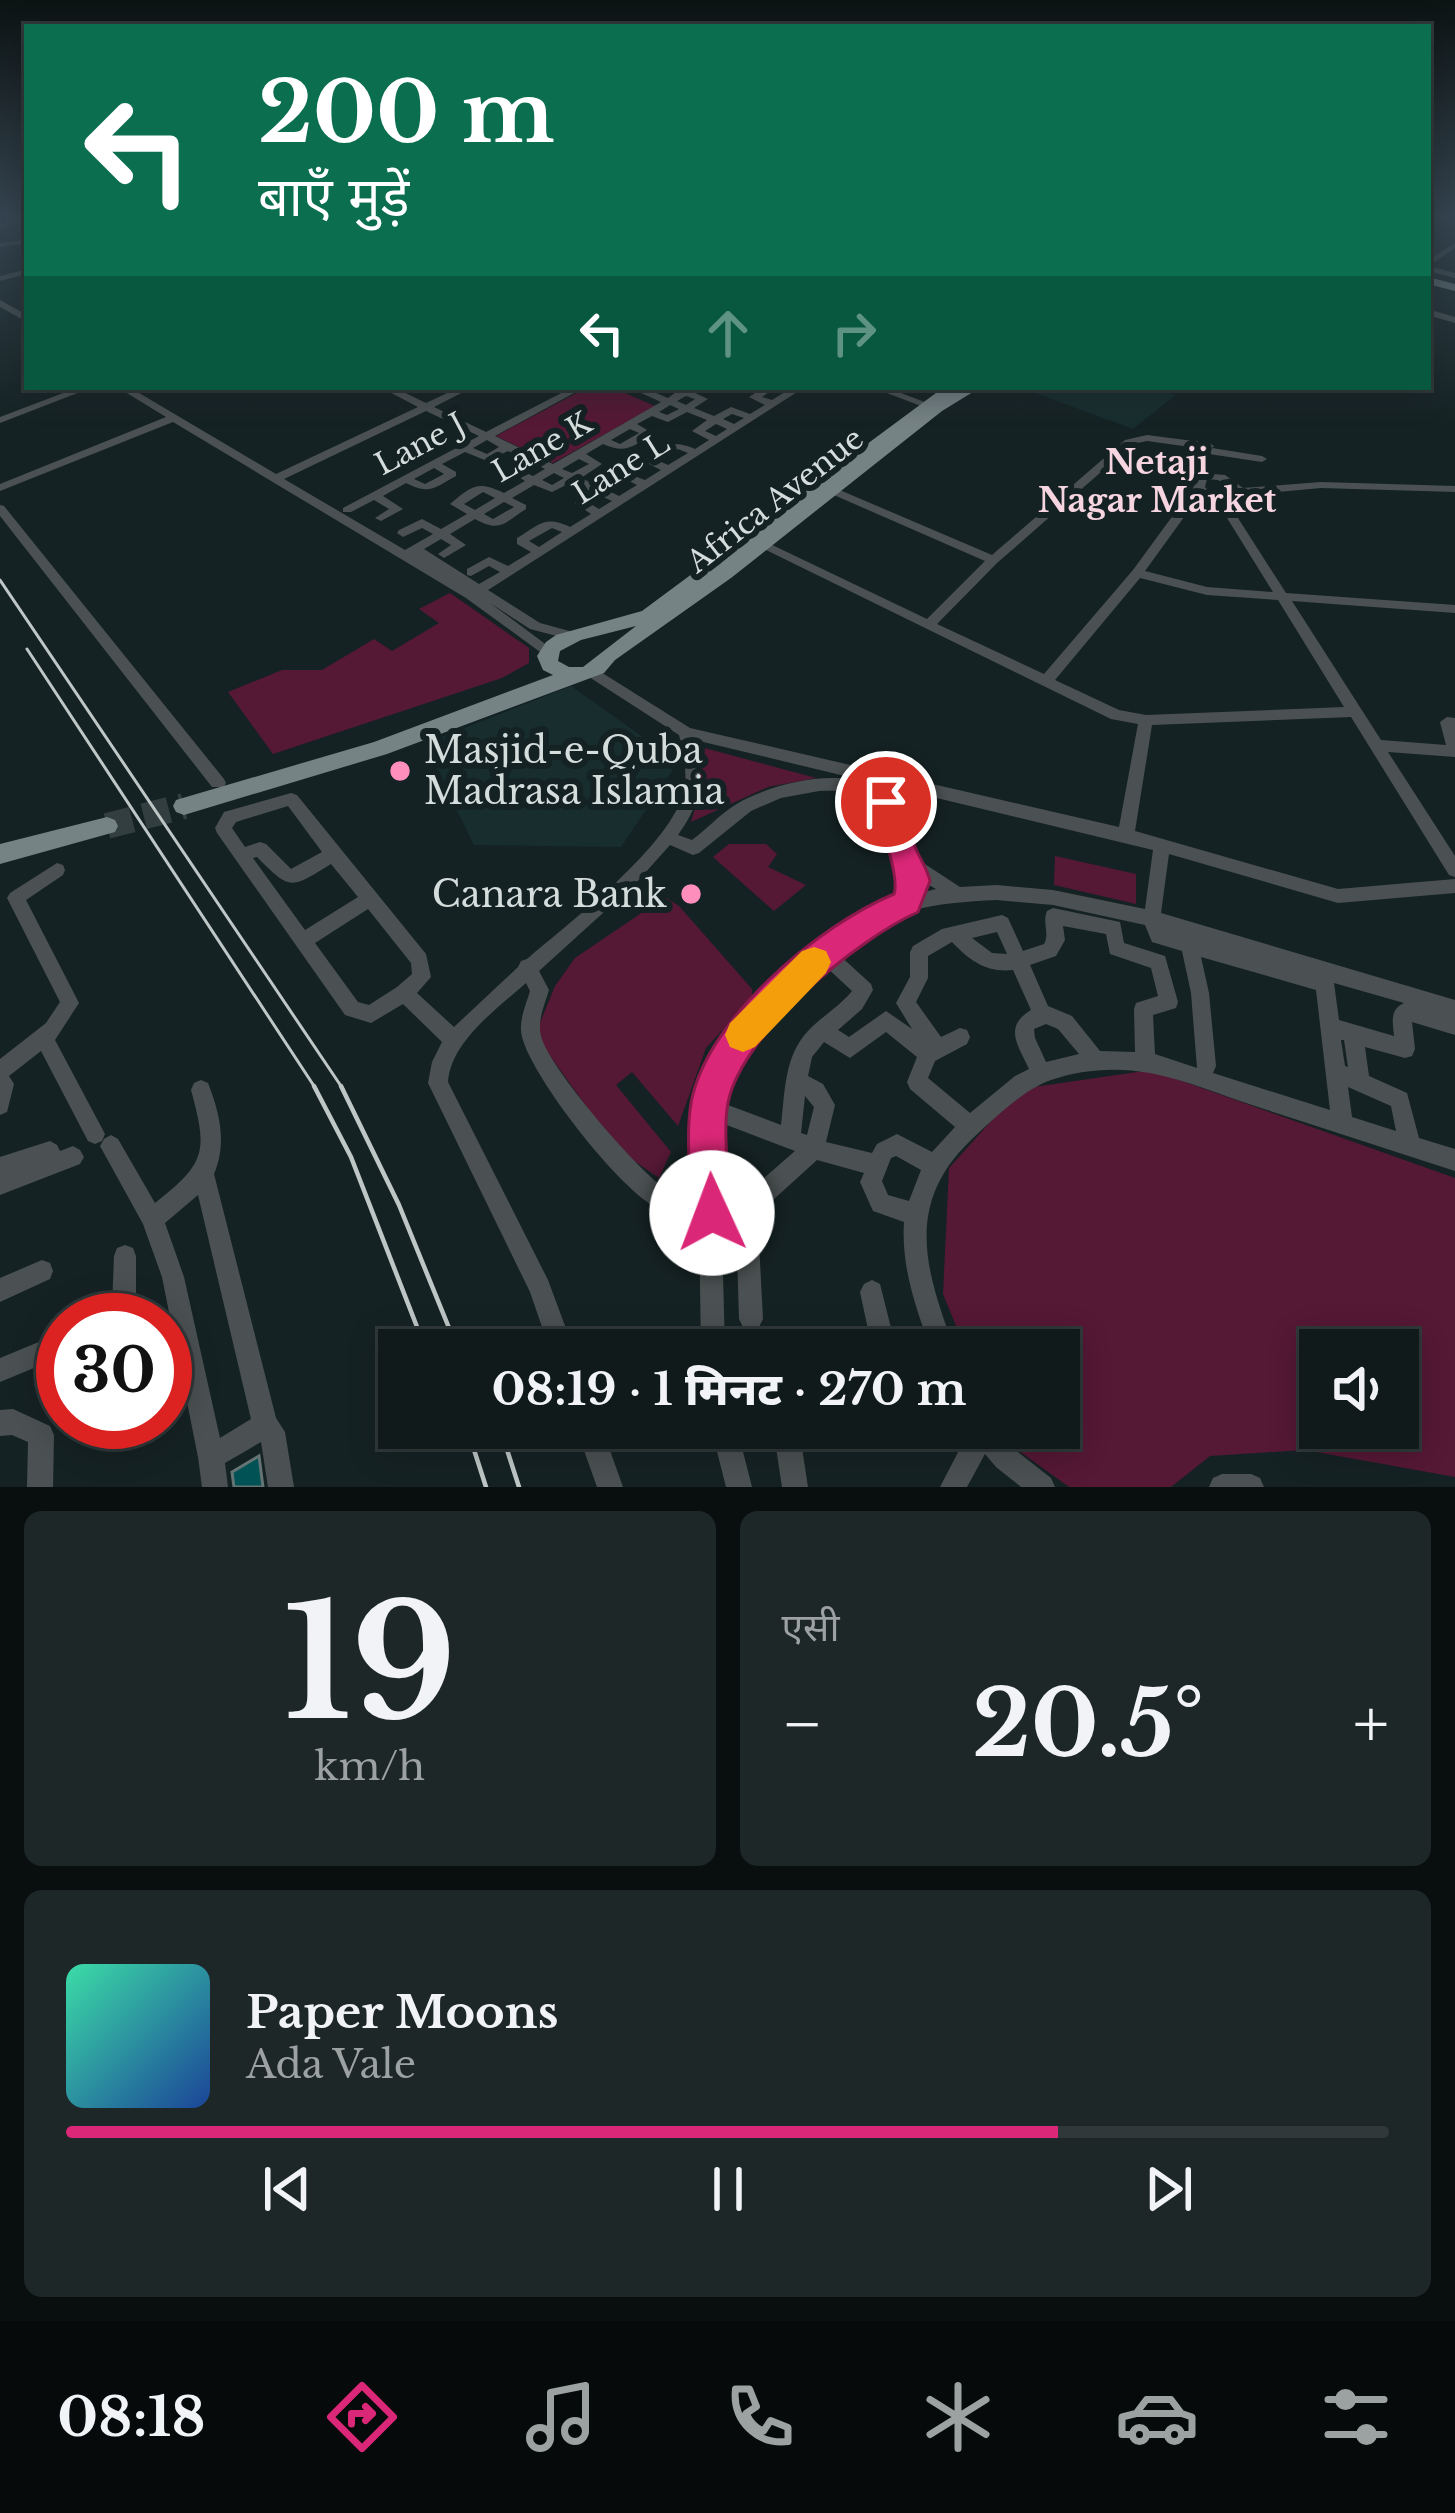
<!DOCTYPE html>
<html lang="hi">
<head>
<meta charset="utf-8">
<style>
	:root { --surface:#101a1a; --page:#1e2727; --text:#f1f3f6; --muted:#9ca1a2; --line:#303839; --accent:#db2777 }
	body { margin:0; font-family:"Libre Baskerville","Noto Sans Devanagari",serif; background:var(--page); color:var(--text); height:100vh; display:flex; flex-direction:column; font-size:45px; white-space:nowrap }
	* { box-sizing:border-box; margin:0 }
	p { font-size:39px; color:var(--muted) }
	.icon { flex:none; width:66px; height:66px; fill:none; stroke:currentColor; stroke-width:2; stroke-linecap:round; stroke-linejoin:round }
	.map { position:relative; height:1487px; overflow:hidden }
	.sheet { display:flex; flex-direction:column; gap:24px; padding:24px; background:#090e0e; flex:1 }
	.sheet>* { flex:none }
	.banner { position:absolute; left:24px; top:24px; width:1407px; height:366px; border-radius:0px; box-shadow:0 6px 30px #0003,0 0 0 3px var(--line); background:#0b6e4f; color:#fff; overflow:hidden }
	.tools { position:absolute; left:1299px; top:1329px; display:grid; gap:24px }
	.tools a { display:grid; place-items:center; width:120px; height:120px; border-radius:0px; background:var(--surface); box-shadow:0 6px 30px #0003,0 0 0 3px var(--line); font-size:60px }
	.speed { position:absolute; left:36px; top:1293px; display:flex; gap:24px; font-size:60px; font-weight:700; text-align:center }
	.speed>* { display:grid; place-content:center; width:156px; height:156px; border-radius:50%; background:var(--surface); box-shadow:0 6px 30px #0003,0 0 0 3px var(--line); line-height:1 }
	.speed .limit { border:18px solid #d22; background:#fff; color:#111 }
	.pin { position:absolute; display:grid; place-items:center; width:102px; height:102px; color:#fff; margin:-51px; border:6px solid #fff; border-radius:50%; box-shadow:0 3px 12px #0007 }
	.me { position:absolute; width:132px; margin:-66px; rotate:358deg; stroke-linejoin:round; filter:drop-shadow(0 0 9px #0008) }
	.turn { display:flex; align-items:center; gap:42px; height:252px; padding:0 36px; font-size:54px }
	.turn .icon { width:156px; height:156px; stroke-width:2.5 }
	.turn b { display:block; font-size:84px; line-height:102px }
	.lanes { display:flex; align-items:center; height:114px; padding:0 36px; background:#0003; justify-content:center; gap:60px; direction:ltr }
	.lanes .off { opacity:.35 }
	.big { font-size:90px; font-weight:800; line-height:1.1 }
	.sheet .card { flex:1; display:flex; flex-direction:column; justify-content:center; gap:18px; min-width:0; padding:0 42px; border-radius:18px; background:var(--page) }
	.sheet .dial { align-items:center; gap:0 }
	.dial b { font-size:156px; line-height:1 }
	.song { display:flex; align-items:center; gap:36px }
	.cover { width:144px; height:144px; border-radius:18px; background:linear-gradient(135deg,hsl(160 70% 55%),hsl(220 70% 35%)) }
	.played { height:12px; border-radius:6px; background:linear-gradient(90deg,var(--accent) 75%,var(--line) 75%) }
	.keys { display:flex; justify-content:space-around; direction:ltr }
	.heat { display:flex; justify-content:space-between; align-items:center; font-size:66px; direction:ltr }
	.sheet .tiles { flex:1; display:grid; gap:24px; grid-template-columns:1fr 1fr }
	.card:last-child { grid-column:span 2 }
	.trip { position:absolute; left:378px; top:1329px; width:702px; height:120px; border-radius:0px; background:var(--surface); box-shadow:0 6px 30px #0003,0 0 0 3px var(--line); font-weight:800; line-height:120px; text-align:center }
	.dock { display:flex; height:192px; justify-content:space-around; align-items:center; background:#060a0a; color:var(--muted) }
	.dock .icon { width:84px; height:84px }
	.dock .current { color:var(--accent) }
	.dock b { font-size:54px; color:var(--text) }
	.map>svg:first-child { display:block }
	.built { fill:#172d2e }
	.green { fill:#551835; fill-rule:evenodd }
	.building { fill:#005255; stroke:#647374; stroke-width:3 }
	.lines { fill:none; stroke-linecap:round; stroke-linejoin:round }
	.major-tunnel { stroke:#323e3f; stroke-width:26; stroke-dasharray:26 12; stroke-linecap:butt }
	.minor { fill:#4b5152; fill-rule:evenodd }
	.major { fill:#768384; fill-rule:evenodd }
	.rail-far1 { stroke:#bec6c6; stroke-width:3 }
	.rail { stroke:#bec6c6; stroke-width:4.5 }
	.route { fill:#db2777; stroke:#8e194d; stroke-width:3 }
	.slow { fill:#f59e0b }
	.poi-dot { fill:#fe8ebc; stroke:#152223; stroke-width:4.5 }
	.labels { text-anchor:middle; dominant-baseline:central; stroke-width:12; stroke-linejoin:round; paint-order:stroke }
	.far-street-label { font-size:30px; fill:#d4dcdc; stroke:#152223 }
	.far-neighbourhood-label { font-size:33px; font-weight:bold; fill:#f6d5e0; stroke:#152223 }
	.poi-label { font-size:36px; fill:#d4dcdc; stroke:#152223; text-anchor:start }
</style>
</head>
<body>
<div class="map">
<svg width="1455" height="1487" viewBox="0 0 1455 1487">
	<rect width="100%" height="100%" fill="#152223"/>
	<path class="built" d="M1019 387H1153L1176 395 1133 429Z
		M571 686 678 762 621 847 474 845 424 744Z"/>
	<path class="green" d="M588 387H611L655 406 553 463 496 436Z
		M450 593 529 648V663L502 678 273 754 228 692 282 670H322L374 639 392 651 439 623 419 609Z
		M697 746 816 778 768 787 691 822 702 786Z
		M729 844H766L777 854 768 867 806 885 774 911 713 857Z
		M1055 856 1136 874V904L1054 885Z
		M665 897 679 906 752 989V998L706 1048 678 1126 632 1072 616 1085 671 1152 659 1178 617 1149 535 1035 555 986 575 958Z
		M1151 1070 1455 1178V1477L1305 1450 1210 1456 1171 1487H1069L1001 1438 997 1428H1059V1350H966L943 1294 949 1168 1020 1089ZM1320 1350H1398V1428H1320Z"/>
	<path class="building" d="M259 1456 263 1487H234L232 1472Z"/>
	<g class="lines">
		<path class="major-tunnel" d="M107 826 184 806"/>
		<path class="minor" d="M24 217H27V221L0 229V225Z
			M27 239V243L0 247V243Z
			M1455 243V248L1429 266 1455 273V278L1428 271V260Z
			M27 269V274L0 281V276Z
			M0 300 27 315V322L0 307Z
			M1428 309 1455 317V323L1428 315Z
			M79 387H93L0 423V417Z
			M117 387H129L276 474 418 407 380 387H393L426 403 460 387H473L434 407 486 432 573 387H585L495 436 553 464 661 402 628 387H642L668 398 680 389 699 387 693 392 708 399 694 408 714 416 731 407 750 414 765 405 749 397 764 387H776L762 397 772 400 793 387H805L488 590 540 623 573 632 575 635 573 638 568 639 530 629 490 603 552 649 554 652 547 657 466 598 173 422 0 491V484L166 417ZM686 396 695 399 686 405 677 401ZM670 405 679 409 667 415 659 412ZM426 411 479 436 343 508V512H351L374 500 389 509 375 518 381 521 403 509 383 496 406 483C430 495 434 488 456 476V472L442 464 465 452 487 461 508 451 526 459 509 471 525 481 504 493C477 480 472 486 450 504L467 514 441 529 422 519 399 530 397 533 403 537 422 528 433 534 405 550 284 479ZM687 412 707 420 692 431 709 440 695 449C671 439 668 446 647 459V463L661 470 645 480 626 473 600 487 581 478 602 464 586 454 603 444C625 454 634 447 652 433L637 424 652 416 668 422ZM732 414 744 418 734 424 723 419ZM716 424 727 429 716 436 705 431ZM630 429 639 433 620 444 611 440ZM487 440 499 447 487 454 473 448ZM678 449 688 453 668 465 659 461ZM579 459 589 464 572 473 562 469ZM534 463 545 469 533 476 522 471ZM434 468 444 474 425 484 414 479ZM554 473 564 478 552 485 542 480ZM627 480 637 485 619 496 609 491ZM572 482 592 492 575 503 591 514 570 527C544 515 540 525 517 538V544L531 552 508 566 489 557 467 569V575L471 576 489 566 500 572 479 584 424 549 441 539 451 545 438 554 444 558 466 545 450 534 475 519C500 533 504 523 526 509V505L512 498 534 485 552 492ZM483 492 495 498 475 510 464 504ZM601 496 612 501 599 509 589 503ZM504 502 514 507 493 519 484 514ZM552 528 562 532 539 547 529 541Z
			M871 387H885L930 404 921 406Z
			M1147 435 1209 443 1214 446 1212 448 1262 456 1267 459 1262 462 1209 454 1204 451 1205 449 1147 441 1133 444 997 563 937 624 1044 674 1133 570 1193 488 1199 473 1225 475 1243 488 1321 482 1455 486V492L1321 488 1244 495 1229 504 1286 593 1455 605V613L1292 601 1381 740 1446 745 1440 722 1447 717 1455 718V757L1388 752 1455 856V877L1449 875 1351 717 1152 725 1135 831 1338 889 1455 879V893L1338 903 1169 854 1161 913 1455 1000V1035L1412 1022 1415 1049 1412 1056 1405 1058 1365 1047 1369 1076 1407 1093 1419 1138 1455 1149V1171C1388 1149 1322 1128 1255 1106 1221 1095 1186 1080 1150 1073 1118 1067 1082 1069 1051 1080 1024 1089 992 1120 971 1140 903 1205 926 1272 955 1350H931C916 1308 901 1267 904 1222L873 1211 860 1182 864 1173 817 1160 773 1200 758 1223 763 1319 759 1327 751 1331 743 1327 739 1319 736 1220 757 1184 795 1151 719 1122 725 1350H701L699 1222C684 1219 668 1215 655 1207 617 1186 533 1079 522 1037 518 1021 526 1005 530 991L526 983C497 1009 451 1041 448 1082L548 1280 574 1350H550L530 1292 428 1083 432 1062 442 1042 403 1004 371 1023 345 1015 217 833 215 828 224 812 291 793 297 795 426 954 431 977 417 993 454 1027 518 967 521 961 527 959C570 922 673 844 684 790 688 772 683 753 679 735L586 675 584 672 586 669H596L690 728 1119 827 1138 724 1111 719 756 545 762 541 766 542 927 619 985 561 827 492V488H835L992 555 1125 440ZM1207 479 1218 480 1234 492 1222 499 1214 497 1205 487ZM1200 495 1206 501 1219 505 1273 592 1207 587 1145 571ZM1140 578 1207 595 1278 600 1344 707 1146 715 1119 710 1055 680ZM695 740 1153 850 1145 909 1053 890 997 885 960 887 911 855C906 840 907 823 899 809 870 758 776 780 735 805 719 815 707 829 692 840L678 835C702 802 704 778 695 740ZM819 791C845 790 882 793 889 825 891 837 890 852 897 862 905 873 924 882 936 889L890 901 844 925 806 959 731 1036 712 1066 698 1108 699 1200C687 1198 674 1195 664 1188 636 1168 549 1068 541 1036 537 1020 545 1004 549 990L539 971 636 883 670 845 693 855 699 853 751 811 781 798ZM288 806 322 852 291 869 266 844 260 842 245 847 232 828 236 822ZM257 857C291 891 290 889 331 864L358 897 305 930 253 858ZM997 900 1053 905 1145 925 1152 942 1182 951 1191 993 1197 1068 1155 1054 1153 1015 1176 1008 1178 1002 1165 956 1124 943 1120 922 1053 908 1047 911C1042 922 1050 934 1044 944L1023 951 1008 918 1002 915 942 929 913 946 910 952V977L896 1003 912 1029 886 1011 849 1037 838 1030 862 1009 873 990 871 984 837 953C887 908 933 903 997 900ZM368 909 411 963 412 974 397 987 369 1005 358 1002 315 943ZM1063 926 1106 934 1110 954 1151 968 1158 996 1136 1003 1134 1009 1135 1052 1100 1051 1072 1016 1048 1006 1030 965 1056 956 1065 940ZM997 932 1007 954 992 953 972 938ZM952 942C970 961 987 973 1013 970L1031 1010C1003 1027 1018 1045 1029 1069L1015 1076 970 1113 928 1078 935 1061 967 1044 970 1037 967 1030 960 1028 941 1037 916 1002 928 978V956ZM1201 957 1316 990 1330 1110 1213 1073 1216 1066 1209 993ZM824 965 852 991C839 1007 821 1017 808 1031 784 1056 785 1093 781 1125L720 1102C733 1046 785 1004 824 965ZM1334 983 1404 1003C1389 1010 1393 1023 1394 1036L1339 1020ZM1046 1024 1058 1029 1079 1054 1046 1062 1035 1038 1034 1029ZM886 1032 917 1057 907 1082 910 1089 955 1127 932 1152 897 1134 877 1144 872 1153 826 1142 835 1105 823 1084 808 1076 812 1057 824 1042 850 1058ZM1341 1040H1344L1348 1067 1345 1066ZM1348 1087 1391 1106 1396 1131 1352 1117ZM805 1096 814 1107 807 1135 801 1133ZM896 1156 921 1170 909 1201 888 1195 882 1181 891 1158Z
			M0 505 4 506 224 779 226 783 224 787H212L0 516Z
			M57 863 63 865 65 870 63 875 26 900 79 1003 55 1040 105 1134 102 1141 95 1144 88 1141 41 1051 9 1076 14 1084 7 1112 0 1115V1059L46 1023 60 1002 7 898 10 893Z
			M201 1080 208 1083C220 1114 227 1143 214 1174L276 1418 285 1432 294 1487H268L261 1442 225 1463 228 1487H202L198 1457 162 1277 143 1224 100 1146 104 1139 111 1135 118 1139 155 1203C206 1163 208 1152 191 1090L194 1083ZM198 1195 251 1419 220 1438 184 1277 165 1223Z
			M50 1141 57 1145 60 1151 73 1146 80 1150 84 1157 80 1164 0 1195V1157Z
			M125 1245 133 1248 136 1256V1312L132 1320H106L112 1308 114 1256 117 1248Z
			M42 1260 50 1263 53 1271 50 1279 0 1302V1278Z
			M872 1280 880 1284 894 1340 888 1350H851L854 1341 869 1334 860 1292 864 1284Z
			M63 1332V1356L0 1382V1358Z
			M13 1409 50 1426 54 1435 53 1487H27L28 1442 12 1435 0 1436V1410Z
			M576 1428H602L623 1487H597Z
			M711 1428H737L752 1487H726Z
			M773 1428H799L808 1487H782Z
			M966 1428H996L1014 1449 1051 1478 1055 1487H1021L996 1467 985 1454 967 1487H940L968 1433Z
			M1222 1474H1251L1260 1478 1264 1487H1209L1213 1478Z"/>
		<path class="major" d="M1428 277 1455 284V291L1428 284Z
			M944 387H960L954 393 964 387H981L942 411 731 578 615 660 604 673 387 754 184 815 176 812 173 806 176 800 374 742 553 675 543 670 537 656 546 642 556 635 642 611ZM636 626 583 667H569L558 661 560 651 581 640Z
			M107 817 115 820 118 826 115 832 0 864V844Z"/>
		<path class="rail-far1" d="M0 580 343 1089
			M27 649 316 1089"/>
		<path class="rail" d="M314 1086 351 1157 426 1350
			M341 1086 399 1205 458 1350
			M467 1428 486 1487
			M500 1428 519 1487"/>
	</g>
	<linearGradient id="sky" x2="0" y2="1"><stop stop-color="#0c1313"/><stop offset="0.51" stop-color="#354450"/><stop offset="1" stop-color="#354450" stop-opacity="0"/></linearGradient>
	<rect width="1455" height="425" fill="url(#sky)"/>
	<path class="route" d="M886 791C911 799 908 822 914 843 917 856 927 866 930 881L918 912C857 939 735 1038 727 1109 723 1142 730 1180 732 1213L726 1227 712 1233 697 1227 692 1213C691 1180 686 1143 690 1110 700 1023 819 925 894 894 900 878 880 819 871 802L876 794Z"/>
	<path class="slow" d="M814 947 826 951 831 962 826 973 755 1047 743 1052 730 1047 725 1035 730 1023 802 951Z"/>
	<g class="poi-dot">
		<circle cx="400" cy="771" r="12"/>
		<circle cx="691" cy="894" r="12"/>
	</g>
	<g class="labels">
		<g class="far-street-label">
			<text transform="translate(420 444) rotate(-28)">Lane J</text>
			<text transform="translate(542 447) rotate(-30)">Lane K</text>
			<text transform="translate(621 468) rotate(-32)">Lane L</text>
			<text transform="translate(775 500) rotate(-38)">Africa Avenue</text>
		</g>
		<g class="far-neighbourhood-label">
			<text x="1157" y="462">Netaji<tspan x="1157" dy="38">Nagar Market</tspan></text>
		</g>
		<g class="poi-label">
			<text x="424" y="750">Masjid-e-Quba<tspan x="424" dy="41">Madrasa Islamia</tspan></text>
			<text x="667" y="894" text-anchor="end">Canara Bank</text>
		</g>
	</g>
</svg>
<div class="tools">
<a><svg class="icon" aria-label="sound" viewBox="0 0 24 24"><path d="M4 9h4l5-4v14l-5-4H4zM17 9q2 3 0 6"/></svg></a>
</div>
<div class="speed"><div class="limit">30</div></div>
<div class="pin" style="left:886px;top:802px;background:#d93025"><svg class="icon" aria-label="arrive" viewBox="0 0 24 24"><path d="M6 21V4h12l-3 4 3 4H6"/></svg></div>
<svg class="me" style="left:712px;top:1213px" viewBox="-20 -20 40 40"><circle r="19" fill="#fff"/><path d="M0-13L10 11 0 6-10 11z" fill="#db2777"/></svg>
<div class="trip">08:19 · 1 मिनट · 270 m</div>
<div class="banner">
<div class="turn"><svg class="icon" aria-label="left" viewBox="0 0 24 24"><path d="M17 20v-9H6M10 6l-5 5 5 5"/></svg><div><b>200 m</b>बाएँ मुड़ें</div></div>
<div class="lanes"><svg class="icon" aria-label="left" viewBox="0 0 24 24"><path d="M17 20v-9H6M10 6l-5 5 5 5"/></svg><svg class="icon off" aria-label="ahead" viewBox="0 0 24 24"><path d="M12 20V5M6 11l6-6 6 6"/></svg><svg class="icon off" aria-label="right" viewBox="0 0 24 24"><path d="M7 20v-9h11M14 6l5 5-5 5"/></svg></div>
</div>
</div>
<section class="sheet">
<div class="tiles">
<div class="card dial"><b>19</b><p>km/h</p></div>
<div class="card"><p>एसी</p>
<div class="heat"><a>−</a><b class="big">20.5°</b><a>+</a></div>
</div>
<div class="card">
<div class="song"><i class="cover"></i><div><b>Paper Moons</b><p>Ada Vale</p></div></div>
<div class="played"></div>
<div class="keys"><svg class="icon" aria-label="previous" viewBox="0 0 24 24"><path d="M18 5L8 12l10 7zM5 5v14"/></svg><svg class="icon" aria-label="pause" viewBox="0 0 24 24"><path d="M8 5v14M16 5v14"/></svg><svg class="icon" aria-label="next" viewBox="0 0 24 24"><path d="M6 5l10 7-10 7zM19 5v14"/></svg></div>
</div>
</div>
</section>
<nav class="dock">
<b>08:18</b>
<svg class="icon current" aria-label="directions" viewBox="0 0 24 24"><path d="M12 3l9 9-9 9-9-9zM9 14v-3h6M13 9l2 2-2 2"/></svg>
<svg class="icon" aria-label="music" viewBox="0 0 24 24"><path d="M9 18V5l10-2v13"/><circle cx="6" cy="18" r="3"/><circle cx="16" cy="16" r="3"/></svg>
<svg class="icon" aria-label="phone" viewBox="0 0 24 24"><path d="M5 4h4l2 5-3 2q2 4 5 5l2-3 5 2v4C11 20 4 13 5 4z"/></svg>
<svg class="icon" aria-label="climate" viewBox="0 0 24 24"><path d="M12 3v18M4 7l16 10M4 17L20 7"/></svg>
<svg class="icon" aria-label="car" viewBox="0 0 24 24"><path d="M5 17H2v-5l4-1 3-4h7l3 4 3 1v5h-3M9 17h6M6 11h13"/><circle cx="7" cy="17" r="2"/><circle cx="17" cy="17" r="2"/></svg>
<svg class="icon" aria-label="filters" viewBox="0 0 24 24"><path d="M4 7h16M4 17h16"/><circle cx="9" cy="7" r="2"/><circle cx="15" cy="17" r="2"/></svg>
</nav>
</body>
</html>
